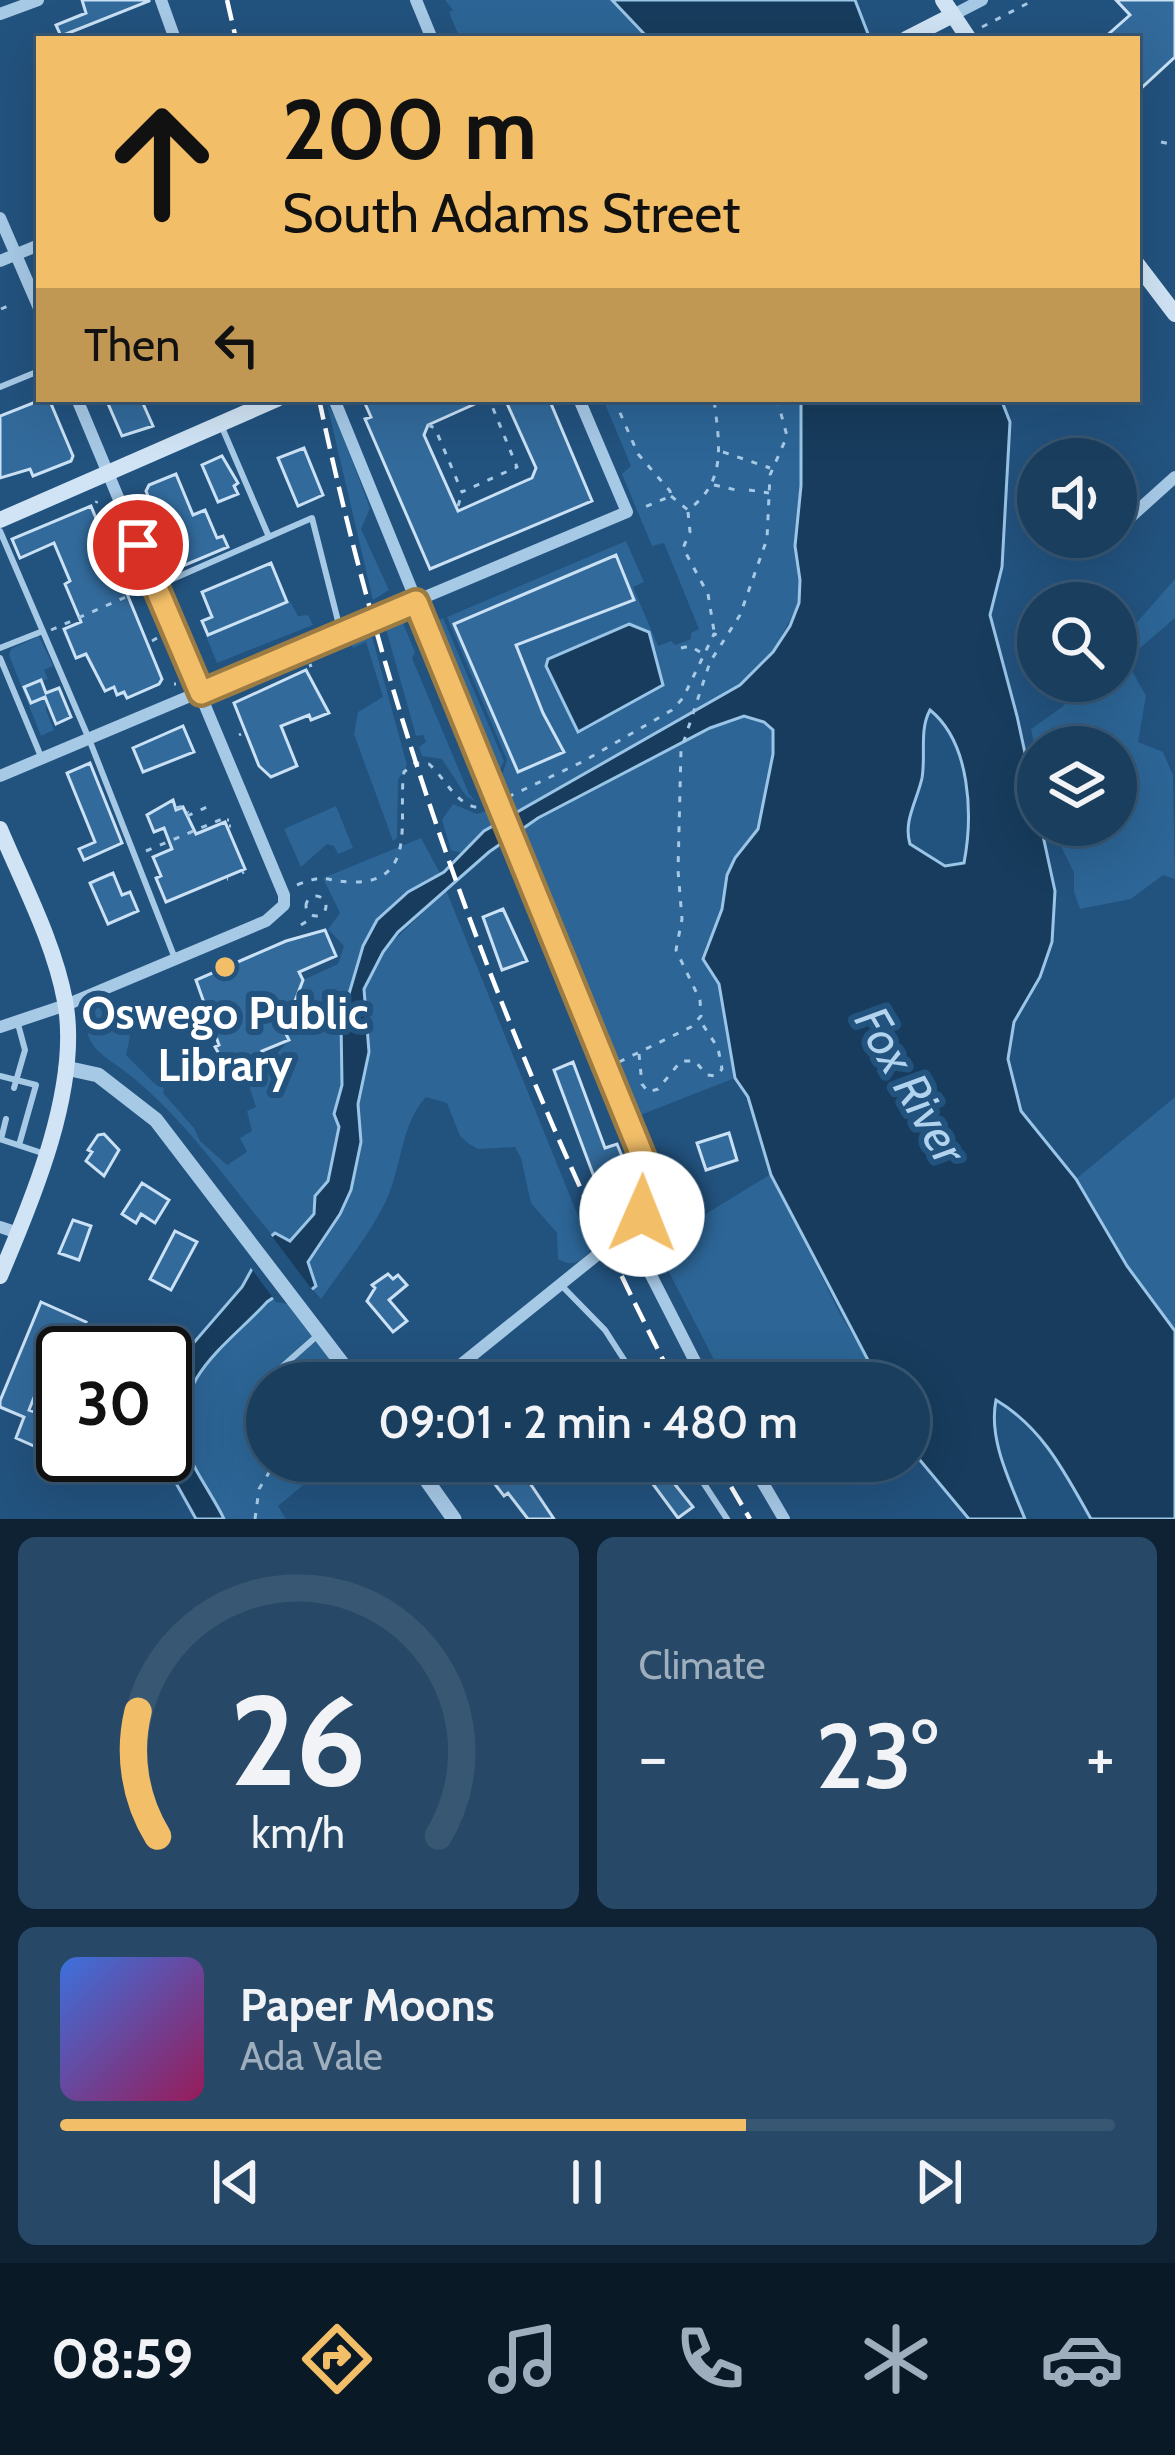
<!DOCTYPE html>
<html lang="en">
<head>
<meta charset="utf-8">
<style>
	:root { --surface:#1a3e5e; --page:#274967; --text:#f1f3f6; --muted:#9faebc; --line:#385773; --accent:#f2be68 }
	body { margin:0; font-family:Cabin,sans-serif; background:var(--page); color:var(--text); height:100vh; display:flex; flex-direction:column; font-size:45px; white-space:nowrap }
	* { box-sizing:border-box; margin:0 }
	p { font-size:39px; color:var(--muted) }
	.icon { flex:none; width:66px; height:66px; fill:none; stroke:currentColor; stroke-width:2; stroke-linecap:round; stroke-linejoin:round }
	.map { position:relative; height:1519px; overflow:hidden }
	.sheet { display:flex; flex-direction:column; gap:18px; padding:18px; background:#0e2234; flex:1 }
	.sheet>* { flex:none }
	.hud { position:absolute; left:36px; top:36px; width:1104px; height:366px; border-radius:0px; box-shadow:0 12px 48px #0002,0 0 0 3px var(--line); background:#f2be68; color:#111; overflow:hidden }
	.controls { position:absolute; left:1017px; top:438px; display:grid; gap:24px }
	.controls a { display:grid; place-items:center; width:120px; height:120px; border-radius:50%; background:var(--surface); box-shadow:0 12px 48px #0002,0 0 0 3px var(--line); font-size:60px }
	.speed { position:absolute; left:36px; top:1326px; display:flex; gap:24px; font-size:60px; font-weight:700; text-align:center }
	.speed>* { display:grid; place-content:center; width:156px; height:156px; border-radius:50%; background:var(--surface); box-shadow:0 12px 48px #0002,0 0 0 3px var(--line); line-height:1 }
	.speed .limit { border:6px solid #111; border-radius:18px; background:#fff; color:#111 }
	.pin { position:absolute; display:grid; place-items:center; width:102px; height:102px; color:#fff; margin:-51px; border:6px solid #fff; border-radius:50%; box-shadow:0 3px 12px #0007 }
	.me { position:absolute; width:132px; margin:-66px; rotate:1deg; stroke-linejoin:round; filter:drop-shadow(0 0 9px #0008) }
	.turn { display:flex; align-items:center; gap:42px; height:252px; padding:0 48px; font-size:54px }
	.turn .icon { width:156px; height:156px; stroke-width:2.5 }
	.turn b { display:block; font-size:84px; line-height:102px }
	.then { display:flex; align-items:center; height:114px; padding:0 48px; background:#0003; gap:24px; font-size:45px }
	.big { font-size:90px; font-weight:600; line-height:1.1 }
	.sheet .card { flex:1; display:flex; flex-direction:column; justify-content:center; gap:18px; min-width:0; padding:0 42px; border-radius:18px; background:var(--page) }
	.sheet .dial { align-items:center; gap:0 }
	.dial svg { height:312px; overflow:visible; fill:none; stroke:var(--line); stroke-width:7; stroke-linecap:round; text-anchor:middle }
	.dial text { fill:var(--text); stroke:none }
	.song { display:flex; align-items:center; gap:36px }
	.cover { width:144px; height:144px; border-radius:18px; background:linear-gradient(135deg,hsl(220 70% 55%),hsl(330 70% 35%)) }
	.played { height:12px; border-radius:6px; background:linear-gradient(90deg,var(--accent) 65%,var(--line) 65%) }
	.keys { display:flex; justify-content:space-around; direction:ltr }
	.heat { display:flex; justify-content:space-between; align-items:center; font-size:66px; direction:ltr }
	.sheet .tiles { flex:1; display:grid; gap:18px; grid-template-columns:1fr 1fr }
	.card:last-child { grid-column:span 2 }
	.trip { position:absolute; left:246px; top:1362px; width:684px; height:120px; border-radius:60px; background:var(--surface); box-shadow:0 12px 48px #0002,0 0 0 3px var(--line); font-weight:600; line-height:120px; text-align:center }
	.menu { display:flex; height:192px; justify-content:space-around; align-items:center; background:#0a1926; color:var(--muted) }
	.menu .icon { width:84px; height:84px }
	.menu .active { color:var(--accent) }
	.menu b { font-size:54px; color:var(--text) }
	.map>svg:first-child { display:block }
	.green { fill:#2c6596 }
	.water { fill:#173c5d; stroke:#9ac5e7; stroke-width:3; fill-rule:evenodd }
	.pier { fill:#22527e }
	.building { fill:#326a9b; stroke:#cae1f5; stroke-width:3 }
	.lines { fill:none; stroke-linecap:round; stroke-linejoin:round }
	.path { stroke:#a6c9e6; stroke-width:3; stroke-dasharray:6 9; stroke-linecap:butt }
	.service { stroke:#a6c9e6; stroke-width:6 }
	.minor { stroke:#a6c9e6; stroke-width:12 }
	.tertiary { stroke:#a6c9e6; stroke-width:15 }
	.secondary { stroke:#d0e4f5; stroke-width:16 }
	.rail { stroke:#fff; stroke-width:4.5; stroke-dasharray:21 9; stroke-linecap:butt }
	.route-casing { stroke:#9d7c44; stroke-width:30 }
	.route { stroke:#f2be68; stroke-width:21 }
	.poi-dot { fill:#f2be68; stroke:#22527e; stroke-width:4.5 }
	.labels { text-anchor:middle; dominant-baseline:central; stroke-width:12; stroke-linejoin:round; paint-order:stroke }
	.poi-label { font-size:45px; font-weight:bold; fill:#fff; stroke:#22527e }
	.water-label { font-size:48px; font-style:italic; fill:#b1d3ee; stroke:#22527e }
</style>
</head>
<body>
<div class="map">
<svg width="1175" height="1519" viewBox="0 0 1175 1519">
	<rect width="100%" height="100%" fill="#22527e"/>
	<path class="green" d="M445 0H612L649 39H460L449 12 453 10Z
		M603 399H801L803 406 801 486 795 546 800 580 799 603 773 652V753L758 829 735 858 727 875 722 909 705 948 710 972 719 984 735 1078 638 1116 562 935 502 775 507 760 447 617 626 541 644 582 633 587 658 646 671 641 675 645 691 639V633L699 629 664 543 652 546 622 474 631 466Z
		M327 404 336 418 370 508 361 529 389 590 373 600Z
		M1175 579V618L1126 660 1146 696 1138 742 1163 752 1173 775 1175 879 1163 875 1131 899 1080 909 1074 892V873L1051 825H1116V747H1038V762L1031 729 1062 707 1085 681H1116V646Z
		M290 601 298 616 308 615 313 625 217 663 206 636Z
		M443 618 504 761 498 774 435 622Z
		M402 621 415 652 412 658 469 794 476 802 466 796 442 759 422 756 419 747 426 742 423 735 416 736 386 629 390 624Z
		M371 633 407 765 398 780 397 838 393 841 354 734 358 712 383 697 366 642 353 648 351 644Z
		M39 636 53 666 44 670 48 679 25 687 31 703 47 696 46 710 54 730 41 736 9 655 11 649Z
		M453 804 477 814 494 808 498 822 462 853 451 850 442 820Z
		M336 806 353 848 338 854 334 846 327 844 301 867 284 829Z
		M421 838 441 875 408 892 377 920 363 946 341 1021 342 1085 334 1114 339 1127 328 1181 315 1196 314 1214 290 1241 275 1233 272 1235C222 1175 177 1107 112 1062 94 1049 84 1039 87 1016L99 1004 104 1018 116 1013 130 1036 126 1055 154 1083 164 1088 163 1093 194 1128 200 1141 227 1165 247 1152 240 1138 252 1131 247 1111 256 1107 246 1077 265 1067 288 1041 284 1030 303 980 338 964 344 946 328 929 340 913 323 878Z
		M446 890 591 1248C584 1261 572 1268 558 1259L557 1233 531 1203 521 1158 515 1147 478 1149 469 1144 460 1136 447 1103 426 1097C400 1125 402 1169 385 1203 368 1237 342 1269 321 1299L314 1291 308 1262 340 1214 350 1190 361 1142 358 1104 369 1052 364 989 382 952Z
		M1175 1097V1331L1127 1266 1076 1179Z
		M771 1174 840 1314 876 1374 861 1383H726L655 1245Z
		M276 1295H284L351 1383H267V1461H332L278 1506 286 1519H224L189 1453C166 1388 230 1329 276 1295Z"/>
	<path class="water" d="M612 0H855L870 39H649Z
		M801 399H1001L1010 422 1002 567 990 615 1017 716 1055 891 1052 942 1040 977 1014 1022 1008 1059 1021 1111 1076 1179 1127 1266 1175 1331V1519H1091C1065 1473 1043 1428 996 1400 988 1439 1010 1482 1025 1519H969L909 1447V1383H880L771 1175 748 1097 735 1078 719 984 703 959 722 909 727 875 735 858 758 829 773 754V730L764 722 744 716 710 728 538 818 489 852 398 932 383 952 364 989 369 1052 358 1104 361 1142 351 1190 340 1214 308 1262 316 1286 299 1300 277 1295 267 1302C231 1342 171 1378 185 1443 191 1468 213 1495 224 1519H196L162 1458 170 1385 184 1354 242 1287 269 1238 275 1233 290 1241 314 1214 315 1196 328 1181 339 1127 334 1114 342 1085 341 1021 363 946 377 920 408 892 444 872 484 831 740 685 773 652 790 626 799 603 800 580 795 546 801 486ZM930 710C971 743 973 816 964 863L945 866 910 844C903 821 917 801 922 778 926 755 919 730 930 710Z
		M629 624 649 632 663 685 578 732 546 666 548 659Z"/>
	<path class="pier" d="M268 1231 317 1296 300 1306 276 1302 248 1264Z"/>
	<path class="building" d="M82 0H149V1L61 36 56 25 86 13Z
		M1116 0H1175V57L1137 92V39H1103L1130 15Z
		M43 399H49L73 456 71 461 33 476 30 469 0 478V416Z
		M106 399H141L153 426 122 436Z
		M363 399H486L428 425 424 435 458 511 532 478 536 468 505 399H549L592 501 430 569 365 419 371 417Z
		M304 448 323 495 298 506 278 458Z
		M222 456 238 483 234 486 238 494 218 502 202 465Z
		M176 474 193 515 205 510 217 538 223 536 228 547 178 568 146 491 149 485Z
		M91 506 162 679 159 684 127 698 124 692 117 695 114 687 105 691 86 654 76 658 64 629 81 622 65 584 70 581 54 543 20 558 12 539Z
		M616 555 634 600 516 645 543 713 564 752 518 772 454 624Z
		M271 563 287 602 208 635 202 621 212 617 202 592Z
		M306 670 329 713 311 720 309 715 281 726 297 766 271 777 259 766 234 703Z
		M41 680 46 693 59 688 71 717 56 724 45 697 31 703 24 687Z
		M183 726 194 752 143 772 133 748Z
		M90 763 122 843 84 860 79 849 95 842 67 773Z
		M173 800 176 810 183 807 196 834 225 822 245 869 166 902 156 878 161 876 153 857 172 849 164 828 154 832 147 815Z
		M113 873 122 895 130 892 138 911 108 924 90 883Z
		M503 909 527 961 502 970 483 917Z
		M325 930 336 956 299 972 303 980 284 1030 289 1040 262 1051 268 1063 232 1077 215 1047 219 1045 196 980 286 941Z
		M573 1062 605 1148 617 1144 632 1181 616 1188 623 1208 608 1214 554 1070Z
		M729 1133 737 1160 706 1170 697 1143Z
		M104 1134 119 1150 104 1176 86 1161 92 1152 88 1150 98 1135Z
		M142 1183 169 1200 155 1223 141 1214 136 1223 122 1214Z
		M73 1220 91 1226 79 1260 59 1253Z
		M175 1231 197 1242 171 1290 150 1279Z
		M388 1274 393 1279 398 1275 407 1285 389 1300 407 1321 393 1332 367 1301 375 1288 372 1285Z
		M41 1302 86 1322 81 1335 93 1340 87 1353H79L48 1339 37 1368 63 1378V1395L39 1385 29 1410 46 1416 34 1446 16 1438 24 1417 0 1407V1401Z
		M505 1461H515L554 1519H528L508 1493 504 1496 487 1474Z
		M657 1462 693 1507 678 1518 644 1472Z"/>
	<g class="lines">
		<path class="path" d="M982 27 1034 0
			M1161 142 1175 145
			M1 309 12 304
			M614 399 638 454 670 491 671 496 640 509
			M428 425 435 428 462 492 517 467 492 406 493 399
			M723 452 770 468
			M714 485 736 490
			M749 490 769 493
			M671 496 688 510C728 481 719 443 714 399
			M96 503 97 501
			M458 506 462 493
			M688 512 690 532 683 548 708 594 714 631
			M102 520 106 518
			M114 548 118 546
			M121 566 126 565
			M51 630 137 592
			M152 641 157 638
			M681 648 690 646 700 652
			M309 666 312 665
			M174 684H176
			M239 735 241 734
			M508 797 584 761 672 710 683 698 714 634 724 637
			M176 808 184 806 188 813
			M187 816 214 804
			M227 820H229
			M229 826H231
			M146 851 222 819
			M242 873 244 872
			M227 879H228
			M297 885C327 873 323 881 351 882 420 884 397 816 404 772L415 763 429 764C447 780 457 808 483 808
			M306 906a10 10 0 1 1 20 0a10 10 0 1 1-20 0Z
			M301 925 313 917
			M639 1054 642 1084 648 1092 658 1089 681 1061H695L707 1075 716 1076 722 1069 718 1048 701 1022
			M619 1062 691 1027 701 1016 700 1000 676 950 682 919 678 870 681 750 710 662 740 615 767 539 770 475 787 436 777 399
			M255 1519 259 1489 276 1461"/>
		<path class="service" d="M0 387 39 371
			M221 425 269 537
			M0 531 89 739 174 956
			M159 585 312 518 341 633
			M0 648 43 631
			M0 658 42 759
			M0 1076 36 1085 19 1145
			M14 1088 25 1050 18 1024
			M0 1139 42 1153
			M1 1139 6 1119
			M562 1286 605 1330 639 1383
			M461 1364 480 1383
			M274 1374 318 1335
			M689 1461 727 1519
			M430 1480 456 1461"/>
		<path class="minor" d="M161 0 175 39
			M416 0 432 39
			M0 14 38 0
			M953 15 982 0
			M0 218 39 308
			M0 261 39 245
			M334 399 646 1165C648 1193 646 1209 628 1230L438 1383
			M1116 530 1175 477
			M0 776 627 512 579 399
			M0 1027 66 1005 266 921 284 905V895L77 399
			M0 1227 18 1233
			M628 1230 706 1383
			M750 1461 784 1519"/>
		<path class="tertiary" d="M66 1068 98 1075 156 1120 357 1383
			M413 1461 454 1519"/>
		<path class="secondary" d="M943 0 969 39
			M906 39 953 15
			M1137 264 1175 314
			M0 520 277 399
			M0 829C23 884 54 942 65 1001 81 1085 33 1199 0 1276"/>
		<path class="rail" d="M227 0 236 39
			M319 399C392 743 514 1071 675 1383
			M716 1461 750 1519"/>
	</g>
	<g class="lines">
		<g class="route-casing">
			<path id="route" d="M138 545 201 693 416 602 646 1165 648 1193 642 1214"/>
		</g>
		<use href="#route" class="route"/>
	</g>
	<circle class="poi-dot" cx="225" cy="967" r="12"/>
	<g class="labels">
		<g class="poi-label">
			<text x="225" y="1013">Oswego Public<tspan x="225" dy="52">Library</tspan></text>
		</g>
		<g class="water-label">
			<text transform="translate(911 1085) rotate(60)">Fox River</text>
		</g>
	</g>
</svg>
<div class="controls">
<a><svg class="icon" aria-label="sound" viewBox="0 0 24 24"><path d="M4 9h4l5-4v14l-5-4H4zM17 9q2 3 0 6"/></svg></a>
<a><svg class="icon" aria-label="search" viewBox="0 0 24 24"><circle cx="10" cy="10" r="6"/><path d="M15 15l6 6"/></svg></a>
<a><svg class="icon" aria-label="layers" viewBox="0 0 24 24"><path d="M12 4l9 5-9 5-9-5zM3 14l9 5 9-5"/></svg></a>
</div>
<div class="speed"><div class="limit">30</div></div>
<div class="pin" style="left:138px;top:545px;background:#d93025"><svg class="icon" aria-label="arrive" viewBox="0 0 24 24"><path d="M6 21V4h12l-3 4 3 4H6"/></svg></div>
<svg class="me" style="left:642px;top:1214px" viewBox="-20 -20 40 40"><circle r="19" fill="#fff"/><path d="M0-13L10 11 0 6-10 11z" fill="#f2be68"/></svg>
<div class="trip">09:01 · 2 min · 480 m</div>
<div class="hud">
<div class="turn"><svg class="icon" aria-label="ahead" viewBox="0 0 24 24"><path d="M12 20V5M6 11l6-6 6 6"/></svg><div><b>200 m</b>South Adams Street</div></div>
<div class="then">Then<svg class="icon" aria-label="left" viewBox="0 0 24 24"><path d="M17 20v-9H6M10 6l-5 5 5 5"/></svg></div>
</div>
</div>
<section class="sheet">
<div class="tiles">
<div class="card dial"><svg viewBox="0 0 100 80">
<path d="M14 69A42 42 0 1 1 86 69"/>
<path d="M14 69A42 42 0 0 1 9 37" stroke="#f2be68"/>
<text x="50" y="56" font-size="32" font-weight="700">26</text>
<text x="50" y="72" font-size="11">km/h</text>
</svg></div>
<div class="card"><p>Climate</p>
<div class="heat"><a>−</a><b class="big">23°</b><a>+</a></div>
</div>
<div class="card">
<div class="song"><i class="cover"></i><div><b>Paper Moons</b><p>Ada Vale</p></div></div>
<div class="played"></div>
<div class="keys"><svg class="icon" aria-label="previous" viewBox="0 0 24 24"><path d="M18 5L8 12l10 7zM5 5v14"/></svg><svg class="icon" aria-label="pause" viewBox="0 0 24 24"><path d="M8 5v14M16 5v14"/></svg><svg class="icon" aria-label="next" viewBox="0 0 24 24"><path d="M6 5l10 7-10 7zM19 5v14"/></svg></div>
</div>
</div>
</section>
<nav class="menu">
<b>08:59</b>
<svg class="icon active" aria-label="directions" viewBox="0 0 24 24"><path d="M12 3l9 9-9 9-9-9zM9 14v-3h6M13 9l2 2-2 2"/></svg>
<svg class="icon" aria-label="music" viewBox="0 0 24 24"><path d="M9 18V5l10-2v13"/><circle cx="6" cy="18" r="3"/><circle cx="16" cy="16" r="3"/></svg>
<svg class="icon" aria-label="phone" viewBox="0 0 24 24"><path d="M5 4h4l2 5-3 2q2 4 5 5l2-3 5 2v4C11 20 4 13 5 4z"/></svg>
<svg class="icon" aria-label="climate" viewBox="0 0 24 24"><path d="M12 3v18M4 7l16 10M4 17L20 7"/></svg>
<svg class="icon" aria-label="car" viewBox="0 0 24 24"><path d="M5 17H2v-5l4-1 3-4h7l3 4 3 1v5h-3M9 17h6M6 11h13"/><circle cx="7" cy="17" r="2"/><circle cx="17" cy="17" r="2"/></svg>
</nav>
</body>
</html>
